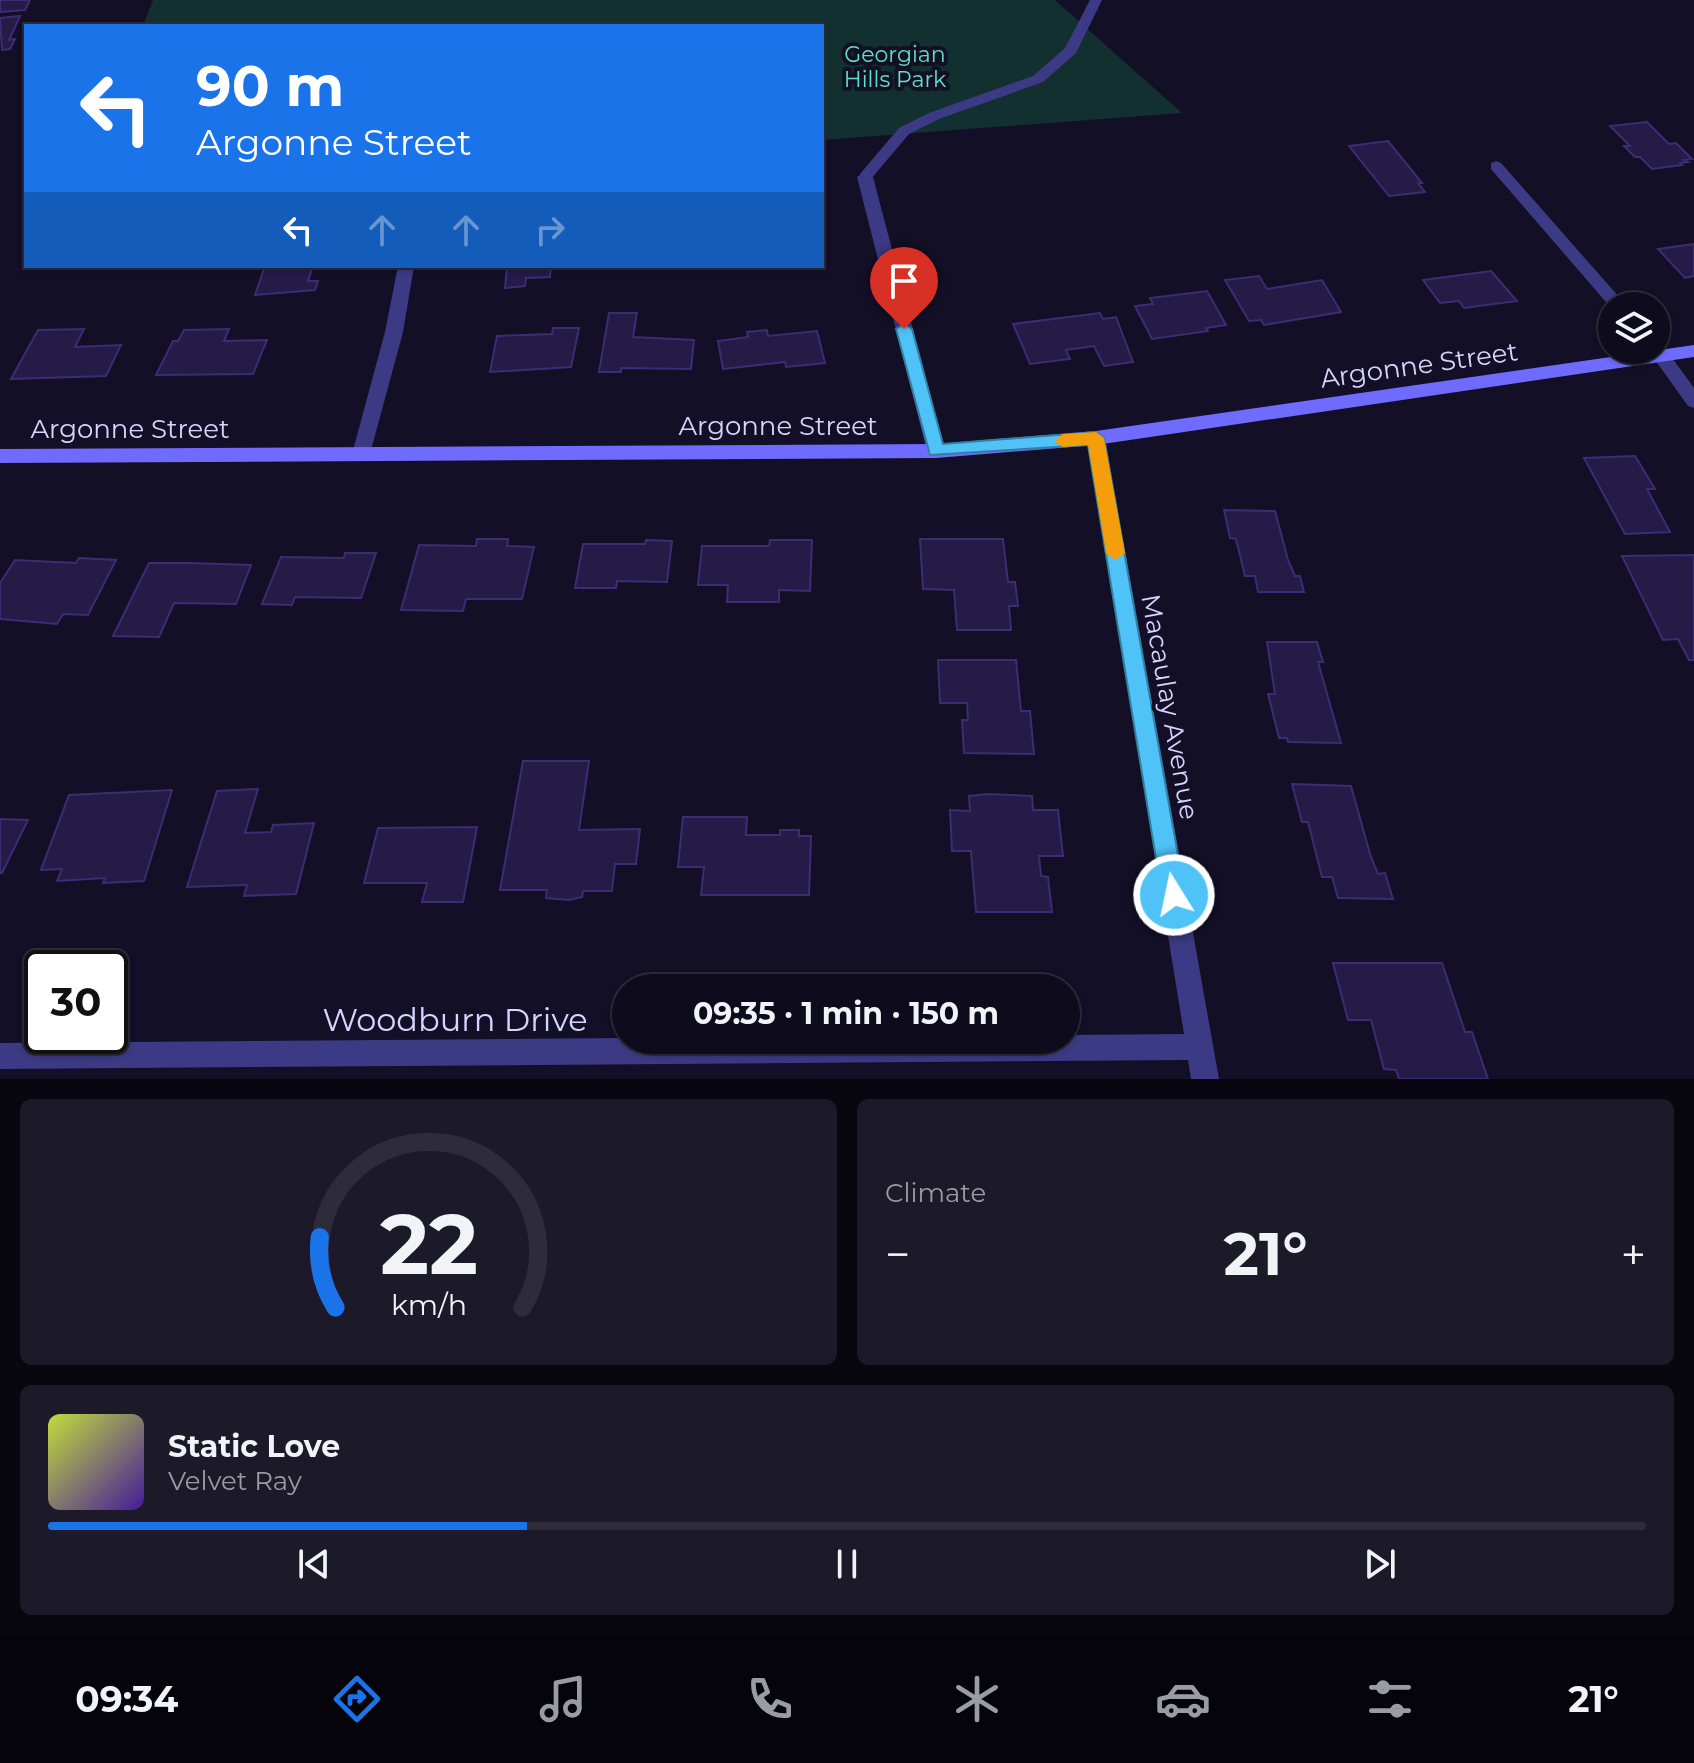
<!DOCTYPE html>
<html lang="en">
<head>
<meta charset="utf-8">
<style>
	:root { --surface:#0e0b1c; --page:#1c1929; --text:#f1f3f6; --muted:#9b9ba3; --line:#2e2b3b; --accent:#1a73e8 }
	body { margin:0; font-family:Montserrat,sans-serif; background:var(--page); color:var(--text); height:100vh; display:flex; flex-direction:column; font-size:30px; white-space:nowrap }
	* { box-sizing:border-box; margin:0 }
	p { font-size:26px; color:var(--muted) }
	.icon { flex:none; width:44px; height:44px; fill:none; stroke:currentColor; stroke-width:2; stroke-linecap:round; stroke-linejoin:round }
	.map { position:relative; height:1079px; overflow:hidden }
	.details { display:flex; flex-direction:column; gap:20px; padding:20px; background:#08060f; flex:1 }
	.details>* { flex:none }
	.hud { position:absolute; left:24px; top:24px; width:800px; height:244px; border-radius:0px; box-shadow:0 2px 6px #0004,0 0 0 2px var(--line); background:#1a73e8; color:#fff; overflow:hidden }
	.controls { position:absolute; left:1598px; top:292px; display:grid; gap:16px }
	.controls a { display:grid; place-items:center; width:72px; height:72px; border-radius:50%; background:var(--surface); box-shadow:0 2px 6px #0004,0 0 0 2px var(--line); font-size:40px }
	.speed { position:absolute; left:24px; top:950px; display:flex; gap:16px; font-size:40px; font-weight:700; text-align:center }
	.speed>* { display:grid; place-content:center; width:104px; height:104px; border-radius:50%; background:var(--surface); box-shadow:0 2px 6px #0004,0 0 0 2px var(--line); line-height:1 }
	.speed .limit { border:4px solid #111; border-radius:12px; background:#fff; color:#111 }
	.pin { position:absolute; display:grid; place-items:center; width:68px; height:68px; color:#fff; margin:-82px -34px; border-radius:50% 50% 50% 0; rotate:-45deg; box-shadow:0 0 8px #0007 }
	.pin .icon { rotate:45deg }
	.me { position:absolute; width:88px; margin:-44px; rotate:350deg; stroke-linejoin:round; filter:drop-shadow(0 0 6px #0008) }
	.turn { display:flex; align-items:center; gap:28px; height:168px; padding:0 40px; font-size:36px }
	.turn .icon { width:104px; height:104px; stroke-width:2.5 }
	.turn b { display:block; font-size:56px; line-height:68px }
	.lanes { display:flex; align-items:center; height:76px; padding:0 40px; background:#0003; justify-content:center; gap:40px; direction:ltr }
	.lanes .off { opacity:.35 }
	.big { font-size:60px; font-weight:700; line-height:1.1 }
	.details .card { flex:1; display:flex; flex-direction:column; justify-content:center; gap:12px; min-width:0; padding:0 28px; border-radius:12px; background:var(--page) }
	.details .dial { align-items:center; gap:0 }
	.dial svg { height:208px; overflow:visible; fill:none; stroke:var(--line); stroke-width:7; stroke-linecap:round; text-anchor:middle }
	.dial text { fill:var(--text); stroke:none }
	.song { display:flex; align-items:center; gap:24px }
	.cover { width:96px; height:96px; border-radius:12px; background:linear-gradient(135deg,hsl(70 70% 55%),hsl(260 70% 35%)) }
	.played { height:8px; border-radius:4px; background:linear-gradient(90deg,var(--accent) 30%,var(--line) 30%) }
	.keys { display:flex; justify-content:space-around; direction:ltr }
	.heat { display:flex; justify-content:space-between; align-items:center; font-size:44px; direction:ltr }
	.details .tiles { flex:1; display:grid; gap:20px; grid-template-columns:1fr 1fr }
	.card:last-child { grid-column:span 2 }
	.trip { position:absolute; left:612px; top:974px; width:468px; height:80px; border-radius:40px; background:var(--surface); box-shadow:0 2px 6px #0004,0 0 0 2px var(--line); font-weight:700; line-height:80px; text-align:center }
	.tab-bar { display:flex; height:128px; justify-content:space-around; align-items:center; background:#06040b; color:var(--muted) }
	.tab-bar .icon { width:56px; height:56px }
	.tab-bar .on { color:var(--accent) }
	.tab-bar b { font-size:36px; color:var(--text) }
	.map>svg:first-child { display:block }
	.green { fill:#12302f }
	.building { fill:#241b47; stroke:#3b2d73; stroke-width:2 }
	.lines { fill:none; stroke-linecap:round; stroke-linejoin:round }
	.lane { fill:#3d3a85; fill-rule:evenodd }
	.street { fill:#3d3a85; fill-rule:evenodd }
	.secondary { fill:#6f6bff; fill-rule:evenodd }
	.route { fill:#4fc3f7; stroke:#337fa1; stroke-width:2 }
	.slow { fill:#f59e0b }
	.labels { text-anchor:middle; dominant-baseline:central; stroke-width:8; stroke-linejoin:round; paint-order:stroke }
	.far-park-label { font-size:22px; fill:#5fe0c0; stroke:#130f26 }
	.street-label { font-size:26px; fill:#d9d4ff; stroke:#130f26 }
	.near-street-label { font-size:32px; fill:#d9d4ff; stroke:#130f26 }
</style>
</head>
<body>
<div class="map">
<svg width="1694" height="1079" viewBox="0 0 1694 1079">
	<rect width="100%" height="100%" fill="#130f26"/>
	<path class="green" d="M153 0H1055L1182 113 822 140V26H143Z"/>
	<path class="building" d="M0 0H30L25 10 0 12Z
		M20 16 9 40 15 39 10 49 2 50 0 18Z
		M1647 122 1669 144 1676 143 1692 159 1684 160 1688 162 1680 163 1682 165 1652 169 1640 157H1635L1624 146H1630L1610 126Z
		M1388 141 1422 183H1418L1425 192 1389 196 1349 146Z
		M1694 244V276L1685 278 1658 249Z
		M265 266H313L308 281H318L315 290 255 295Z
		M507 266H551L550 277 526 278 525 286 505 288Z
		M1491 271 1517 301 1464 308 1459 301 1440 303 1423 280Z
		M1259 276 1267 289 1322 280 1341 312 1264 325 1261 320 1249 321 1225 280Z
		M1207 291 1226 325 1206 328 1208 331 1152 339 1135 306 1153 304 1150 298Z
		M609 313H637L633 337 694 340 691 369 621 368V372H599Z
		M1100 313 1103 319 1116 317 1133 362 1104 366 1094 346 1066 350 1070 359 1030 364 1013 324Z
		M553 328H579L571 367 490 372 497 336 552 334Z
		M84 329 75 347 121 345 106 376 11 379 38 330Z
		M229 329 224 341 267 340 253 374 156 375 173 341H178L184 330Z
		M767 330 768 336 817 331 825 363 786 367 785 362 723 369 718 341 748 337 747 332Z
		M1635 456 1655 489H1647L1670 532 1625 534 1584 458Z
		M1224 510 1275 511 1288 560 1295 576H1300L1304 592H1258L1255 576H1245L1236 539 1230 538Z
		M477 539H508L507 546 534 547 522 599H466L463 611 401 610 419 545 476 546Z
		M920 539H1003L1008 582H1015L1018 606H1009L1011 630H957L954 590 923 589Z
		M646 540 672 541 667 582 617 581 616 588H575L583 544H645Z
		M770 540H812L810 591 779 590V602H727L728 585H698L702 546H769Z
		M345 553H376L361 598 295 597 292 605 262 604 281 557 344 558Z
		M1694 555V660H1689L1678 639 1663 640 1622 556Z
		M79 558 116 560 88 615 63 614 57 624 0 619V583L15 560 76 563Z
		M149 563H190L251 565 236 604 174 603 159 637 113 636Z
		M1267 642H1317L1323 662H1318L1341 743 1288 742 1287 738H1279L1268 694H1275Z
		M938 660H1016L1021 711H1030L1034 754 964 753 962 720H968L967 703H940Z
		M523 761H589L579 830 640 829 636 864H615L612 891H583L582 897 569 900 546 898 547 890H500Z
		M1292 784 1351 786 1370 854 1378 874 1385 873 1393 899 1338 898 1332 877H1322L1308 822H1302Z
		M258 789 245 833 271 832 273 825 314 823 296 894 244 896 247 885 187 887 217 791Z
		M172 790 144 881 103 883 105 878 57 881 62 869 41 870 69 795Z
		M988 794 1032 796 1033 810H1058L1063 856H1039L1041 876 1048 877 1052 912H976L971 851H952L950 810 970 811 969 796Z
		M683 817H747L746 835H780V830H799V836H811L809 895H701L704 867H678Z
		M0 819 28 820 2 873H0Z
		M477 827 463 902H422L427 883H364L378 828Z
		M1333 963H1442L1465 1032H1472L1488 1079H1399L1396 1070 1384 1069 1371 1020H1348Z"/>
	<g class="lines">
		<path class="lane" d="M1090 0H1102L1076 53 1043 82 939 119 909 134 870 180H860V174L899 128 929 113 1033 76 1065 48Z"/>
		<path class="street" d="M1496 161 1501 163 1627 306H1612V309L1491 169V163Z
			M865 172 873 177 945 451 936 458 927 451 857 177Z
			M398 266H414L403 332 370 454 361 461 352 454 385 332Z
			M1656 342 1662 344 1694 388V408L1688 406 1648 350H1656Z
			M1096 431 1105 438 1219 1079H1191L1188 1060 0 1069V1043L626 1038 1066 1040V1035L1184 1034 1087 438Z"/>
		<path class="secondary" d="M1694 345V357L1096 445 936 458 0 463V449L936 444 1096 431Z"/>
	</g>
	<path class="route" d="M904 324 912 329 943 444 1096 432 1104 438 1185 895 1182 902 1174 906 1166 902 1162 895 1088 445 930 455 896 329Z"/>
	<path class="slow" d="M1096 432 1104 438 1125 553 1115 560 1106 553 1088 445 1063 447 1054 441 1063 434Z"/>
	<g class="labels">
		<g class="far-park-label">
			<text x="895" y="54">Georgian<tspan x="895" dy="25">Hills Park</tspan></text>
		</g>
		<g class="street-label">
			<text transform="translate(1419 365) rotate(-8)">Argonne Street</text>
			<text x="778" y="426">Argonne Street</text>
			<text x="130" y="429">Argonne Street</text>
			<text transform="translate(1170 707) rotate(80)">Macaulay Avenue</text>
		</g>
		<g class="near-street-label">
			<text x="455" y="1019">Woodburn Drive</text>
		</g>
	</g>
</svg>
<div class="controls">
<a><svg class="icon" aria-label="layers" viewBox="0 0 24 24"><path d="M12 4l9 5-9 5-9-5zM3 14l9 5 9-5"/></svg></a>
</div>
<div class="speed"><div class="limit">30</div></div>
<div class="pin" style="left:904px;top:329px;background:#d93025"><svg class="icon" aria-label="arrive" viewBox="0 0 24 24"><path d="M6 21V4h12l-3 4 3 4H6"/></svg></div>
<svg class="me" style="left:1174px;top:895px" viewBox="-20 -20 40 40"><circle r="17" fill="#4fc3f7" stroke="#fff" stroke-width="3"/><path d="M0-11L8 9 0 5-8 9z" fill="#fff"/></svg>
<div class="trip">09:35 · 1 min · 150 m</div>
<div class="hud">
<div class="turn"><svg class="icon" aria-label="left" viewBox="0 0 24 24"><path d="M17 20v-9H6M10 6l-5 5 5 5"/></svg><div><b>90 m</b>Argonne Street</div></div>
<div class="lanes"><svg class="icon" aria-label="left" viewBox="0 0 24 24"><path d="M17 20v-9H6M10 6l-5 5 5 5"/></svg><svg class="icon off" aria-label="ahead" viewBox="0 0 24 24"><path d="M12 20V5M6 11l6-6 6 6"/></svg><svg class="icon off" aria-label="ahead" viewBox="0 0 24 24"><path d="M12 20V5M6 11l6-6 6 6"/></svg><svg class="icon off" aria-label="right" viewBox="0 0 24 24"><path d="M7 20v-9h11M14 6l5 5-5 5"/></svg></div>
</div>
</div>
<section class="details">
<div class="tiles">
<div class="card dial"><svg viewBox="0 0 100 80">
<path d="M14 69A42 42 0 1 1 86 69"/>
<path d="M14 69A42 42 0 0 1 8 42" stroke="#1a73e8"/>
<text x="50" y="56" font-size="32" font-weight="700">22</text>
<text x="50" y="72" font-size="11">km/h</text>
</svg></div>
<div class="card"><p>Climate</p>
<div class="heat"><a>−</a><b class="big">21°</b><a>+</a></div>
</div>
<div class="card">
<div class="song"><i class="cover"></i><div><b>Static Love</b><p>Velvet Ray</p></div></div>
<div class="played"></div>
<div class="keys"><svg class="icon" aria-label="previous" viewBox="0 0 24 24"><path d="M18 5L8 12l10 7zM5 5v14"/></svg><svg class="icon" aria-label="pause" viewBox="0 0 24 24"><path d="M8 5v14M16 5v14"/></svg><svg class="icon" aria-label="next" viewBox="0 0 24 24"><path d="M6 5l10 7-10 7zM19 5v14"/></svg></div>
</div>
</div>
</section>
<nav class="tab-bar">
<b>09:34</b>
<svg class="icon on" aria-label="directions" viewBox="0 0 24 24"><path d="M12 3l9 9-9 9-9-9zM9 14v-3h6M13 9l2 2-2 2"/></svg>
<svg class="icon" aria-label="music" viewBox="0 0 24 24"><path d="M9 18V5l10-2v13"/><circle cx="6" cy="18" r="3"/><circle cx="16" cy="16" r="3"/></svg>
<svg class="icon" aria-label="phone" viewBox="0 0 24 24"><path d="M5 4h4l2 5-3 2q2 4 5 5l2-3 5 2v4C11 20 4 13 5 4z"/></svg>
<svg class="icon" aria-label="climate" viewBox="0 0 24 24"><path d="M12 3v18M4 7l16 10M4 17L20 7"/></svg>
<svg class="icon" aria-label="car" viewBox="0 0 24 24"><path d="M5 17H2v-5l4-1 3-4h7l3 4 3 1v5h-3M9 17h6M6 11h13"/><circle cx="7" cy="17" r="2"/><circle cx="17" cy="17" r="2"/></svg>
<svg class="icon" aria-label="filters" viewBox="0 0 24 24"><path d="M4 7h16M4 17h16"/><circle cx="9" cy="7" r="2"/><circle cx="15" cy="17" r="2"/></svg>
<b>21°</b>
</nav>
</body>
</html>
